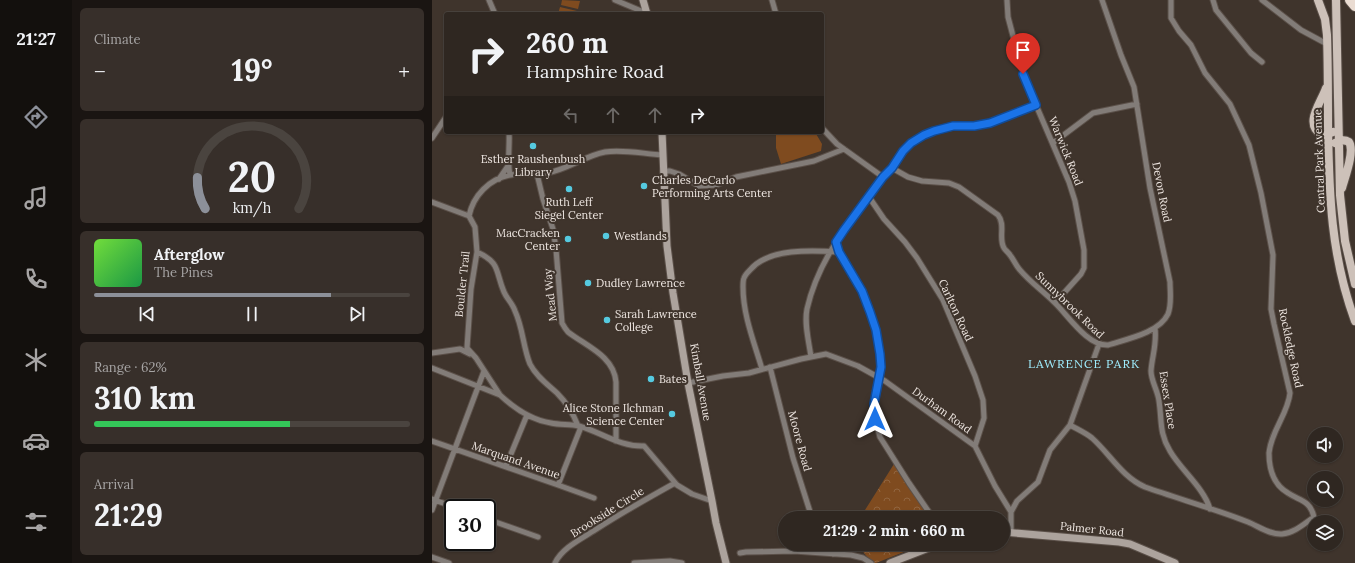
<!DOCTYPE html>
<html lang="en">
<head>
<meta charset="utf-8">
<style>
	:root { --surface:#2f2721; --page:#372f2a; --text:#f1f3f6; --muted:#a7a5a5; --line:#4a443f; --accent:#8c9099 }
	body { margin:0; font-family:Lora,serif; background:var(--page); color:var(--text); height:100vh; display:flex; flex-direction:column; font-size:15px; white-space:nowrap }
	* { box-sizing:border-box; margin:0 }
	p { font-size:13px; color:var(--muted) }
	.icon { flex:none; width:22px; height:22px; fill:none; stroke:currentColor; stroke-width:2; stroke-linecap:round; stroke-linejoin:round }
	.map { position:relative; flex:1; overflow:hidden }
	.details { display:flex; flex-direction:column; gap:8px; padding:8px; background:#1a1512; width:360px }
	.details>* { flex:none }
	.top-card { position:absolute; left:12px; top:12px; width:380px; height:122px; border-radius:4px; box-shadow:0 1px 3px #0004,0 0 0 1px var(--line); background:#2f2721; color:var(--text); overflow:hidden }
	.buttons { position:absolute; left:875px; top:427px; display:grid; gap:8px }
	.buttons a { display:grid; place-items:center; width:36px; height:36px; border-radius:50%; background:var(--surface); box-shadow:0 1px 3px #0004,0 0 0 1px var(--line); font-size:20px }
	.speed { position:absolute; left:12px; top:499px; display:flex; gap:8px; font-size:20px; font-weight:700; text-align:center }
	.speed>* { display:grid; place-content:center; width:52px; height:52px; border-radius:50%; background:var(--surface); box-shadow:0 1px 3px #0004,0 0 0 1px var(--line); line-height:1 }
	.speed .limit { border:2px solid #111; border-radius:6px; background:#fff; color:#111 }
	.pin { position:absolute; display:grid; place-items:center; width:34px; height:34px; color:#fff; margin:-41px -17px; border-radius:50% 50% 50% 0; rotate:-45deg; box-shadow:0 0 4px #0007 }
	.pin .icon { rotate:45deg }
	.me { position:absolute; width:44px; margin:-22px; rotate:0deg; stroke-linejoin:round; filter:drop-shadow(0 0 3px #0008) }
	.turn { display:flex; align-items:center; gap:14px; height:84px; padding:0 16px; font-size:18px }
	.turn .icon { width:52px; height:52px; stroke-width:2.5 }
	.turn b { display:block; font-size:28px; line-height:34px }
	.lanes { display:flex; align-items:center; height:38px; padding:0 16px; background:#0003; justify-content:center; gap:20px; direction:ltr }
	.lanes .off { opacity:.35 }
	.big { font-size:30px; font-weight:800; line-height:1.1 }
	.details .widget { flex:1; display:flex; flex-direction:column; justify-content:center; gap:6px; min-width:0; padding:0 14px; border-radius:6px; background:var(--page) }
	.details .dial { align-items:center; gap:0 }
	.dial svg { height:104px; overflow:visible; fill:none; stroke:var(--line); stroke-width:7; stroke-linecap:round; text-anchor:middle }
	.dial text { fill:var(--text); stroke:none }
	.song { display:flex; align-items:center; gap:12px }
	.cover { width:48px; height:48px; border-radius:6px; background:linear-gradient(135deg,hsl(100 70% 55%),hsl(140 70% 35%)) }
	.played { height:4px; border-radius:2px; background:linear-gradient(90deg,var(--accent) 75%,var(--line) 75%) }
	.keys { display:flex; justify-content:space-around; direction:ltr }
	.heat { display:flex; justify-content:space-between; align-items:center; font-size:22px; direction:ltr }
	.charge { height:6px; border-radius:3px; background:linear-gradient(90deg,#34c759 62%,var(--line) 0) }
	.trip { position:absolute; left:346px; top:511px; width:232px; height:40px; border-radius:20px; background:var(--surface); box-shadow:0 1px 3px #0004,0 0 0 1px var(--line); font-weight:800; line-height:40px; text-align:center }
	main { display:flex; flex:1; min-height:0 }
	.menu { display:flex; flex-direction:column; width:72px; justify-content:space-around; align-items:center; background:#13100d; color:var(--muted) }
	.menu .icon { width:28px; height:28px }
	.menu .on { color:var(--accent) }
	.menu b { font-size:18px; color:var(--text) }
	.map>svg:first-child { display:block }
	.park { fill:url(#park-crowns) }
	.garden { fill:#7f4b1f }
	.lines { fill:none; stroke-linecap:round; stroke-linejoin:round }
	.street-casing { stroke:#5b5049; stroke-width:7 }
	.secondary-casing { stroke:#5b5049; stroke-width:9 }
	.primary-casing { stroke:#5b5049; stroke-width:10 }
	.highway-casing { stroke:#5b5049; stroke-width:12 }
	.street { stroke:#827c78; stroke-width:5 }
	.secondary { stroke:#aca39d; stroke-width:7 }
	.primary { stroke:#cdc1b9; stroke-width:8 }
	.highway { stroke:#eadcd2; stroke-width:10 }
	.route-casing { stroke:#114b97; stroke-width:10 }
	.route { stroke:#1a73e8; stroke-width:7 }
	.poi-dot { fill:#55cae0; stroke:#3f342c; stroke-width:1.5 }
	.labels { text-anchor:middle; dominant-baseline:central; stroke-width:4; stroke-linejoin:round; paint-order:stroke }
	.street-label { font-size:11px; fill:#ede5e0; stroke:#3f342c }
	.poi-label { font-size:11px; fill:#ede5e0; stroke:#3f342c; text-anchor:start }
	.neighbourhood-label { font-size:12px; letter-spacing:1px; fill:#9fedfe; stroke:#3f342c }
</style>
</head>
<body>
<main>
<nav class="menu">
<b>21:27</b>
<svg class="icon on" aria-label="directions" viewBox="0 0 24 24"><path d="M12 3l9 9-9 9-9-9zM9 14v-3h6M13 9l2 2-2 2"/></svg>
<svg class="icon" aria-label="music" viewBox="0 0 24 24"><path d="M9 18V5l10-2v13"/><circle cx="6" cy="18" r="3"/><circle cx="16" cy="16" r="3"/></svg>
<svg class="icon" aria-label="phone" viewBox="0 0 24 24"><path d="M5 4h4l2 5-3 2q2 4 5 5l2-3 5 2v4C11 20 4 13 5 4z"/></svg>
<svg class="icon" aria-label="climate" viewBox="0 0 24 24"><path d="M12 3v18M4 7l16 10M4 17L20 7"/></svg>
<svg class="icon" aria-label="car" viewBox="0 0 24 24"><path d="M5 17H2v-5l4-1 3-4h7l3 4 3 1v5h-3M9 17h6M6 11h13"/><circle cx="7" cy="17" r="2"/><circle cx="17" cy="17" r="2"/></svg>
<svg class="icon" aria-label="filters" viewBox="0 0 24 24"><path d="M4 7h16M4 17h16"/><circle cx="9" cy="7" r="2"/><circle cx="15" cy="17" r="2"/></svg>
</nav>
<section class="details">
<div class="widget"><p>Climate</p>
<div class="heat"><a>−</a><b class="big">19°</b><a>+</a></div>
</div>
<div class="widget dial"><svg viewBox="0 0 100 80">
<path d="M14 69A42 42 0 1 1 86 69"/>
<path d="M14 69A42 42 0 0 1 8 45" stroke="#8c9099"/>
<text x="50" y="56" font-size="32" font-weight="700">20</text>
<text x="50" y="72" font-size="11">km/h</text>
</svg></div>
<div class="widget">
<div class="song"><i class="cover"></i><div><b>Afterglow</b><p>The Pines</p></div></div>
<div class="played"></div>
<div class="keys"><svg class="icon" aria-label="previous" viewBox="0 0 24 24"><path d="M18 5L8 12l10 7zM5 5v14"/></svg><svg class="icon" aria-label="pause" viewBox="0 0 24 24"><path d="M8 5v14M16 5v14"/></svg><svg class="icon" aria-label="next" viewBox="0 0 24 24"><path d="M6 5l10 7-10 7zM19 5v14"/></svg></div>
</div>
<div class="widget"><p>Range · 62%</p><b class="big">310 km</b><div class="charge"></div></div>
<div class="widget"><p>Arrival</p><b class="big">21:29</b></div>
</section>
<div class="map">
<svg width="923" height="563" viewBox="0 0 923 563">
	<defs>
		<pattern id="park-crowns" width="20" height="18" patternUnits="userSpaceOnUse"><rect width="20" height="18" fill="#7f4b1f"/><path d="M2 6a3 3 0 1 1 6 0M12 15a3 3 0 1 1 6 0" fill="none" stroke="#91653f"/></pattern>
	</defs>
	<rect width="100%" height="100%" fill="#3f342c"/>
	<path class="park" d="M462 464 497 518H428Z
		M425 544H492L444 563H440Z"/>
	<path class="garden" d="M130 0 148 1 146 9 129 5Z
		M128 7 145 11 144 14H126Z
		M344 132H383L390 144 389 151 349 164 344 148Z"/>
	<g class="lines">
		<g class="street-casing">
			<path id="street" d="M57 0 63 14
				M183 0 214 13
				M340 0 344 14
				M575 0 576 17 589 66 604 105 637 182 643 201 652 250V268L649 274 623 303
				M781 0 784 10 819 53 830 62
				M830 0 869 30 895 44
				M390 128 405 144 451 177
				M77 132C78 146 75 161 78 175
				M0 138 14 117
				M621 143 661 113 705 104
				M460 168 476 177 490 181 517 183 527 187 566 215C574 225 566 238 572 248 573 250 576 252 578 255 582 260 584 266 588 270 598 282 611 291 622 302 636 315 655 346 676 345 695 339 727 333 736 314 740 304 738 292 738 282L718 188 702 87 689 55 670 0
				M231 171H238L247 174 267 186 284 185 304 177 382 161 412 149
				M105 174 111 199 121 229 124 249 130 323 133 328 136 332C154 346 182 356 184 382V441
				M67 179 76 166
				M437 197 452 219 473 242 485 258 511 300 543 376 551 400 552 418 543 446
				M0 202 37 216
				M404 242 407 252 430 291 438 312 444 330 448 354 449 367 442 404 443 419 448 437 477 483 501 518
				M45 252C69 263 63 271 72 292 75 299 81 304 83 311 91 328 91 347 98 364 104 376 115 384 125 393 134 402 141 413 146 426
				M723 328C725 345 720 356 719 371 719 381 726 391 727 401 730 420 727 433 738 451 749 470 772 488 778 509
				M0 353 28 349 38 354
				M379 357C377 342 372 324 375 309 384 269 407 235 432 203 439 195 445 185 452 177 454 174 457 171 460 168 472 153 475 143 494 134 514 125 535 128 556 123 572 120 588 111 604 105
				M338 367 361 458 380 518
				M0 368 68 395C83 409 99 420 119 423 128 425 138 424 147 426 169 432 188 447 212 446L245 485 260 494 280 501
				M330 369C322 342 311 315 311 287 311 284 311 280 312 278 313 275 316 272 318 270 336 248 380 250 407 252
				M256 383 291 376 317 373 369 359 394 354 426 366 453 381 543 446 563 486 579 512V532
				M68 395 44 358 35 348 39 289 45 252 43 227 37 216C41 196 57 179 78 175 90 173 103 175 115 173 135 170 152 156 173 152 191 149 212 154 231 155
				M638 425C645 429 654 433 660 438 678 454 690 477 713 487 747 499 783 509 816 522 826 526 838 535 850 534 862 533 872 524 882 517 878 500 868 501 856 493 842 485 837 469 837 453 839 431 856 414 858 393L842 324 839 309 841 255 829 193 817 145 798 104 773 73 759 45 747 31 739 18V0
				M0 441 126 485 162 498
				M74 466 95 415
				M126 485 149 427
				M0 499 25 508
				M0 510 52 371
				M579 512 585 501 606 482 618 450 638 425 667 344
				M55 519 106 537
				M393 544 401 554
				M308 553 314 552 362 551 419 555 431 558 439 563
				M0 557 17 563
				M123 563C130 548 149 539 163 530 189 513 216 498 243 483
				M202 563 238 561 250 563"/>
		</g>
		<g class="secondary-casing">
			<path id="secondary" d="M211 0 215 14
				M230 132 235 246 241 293 256 383 280 501 284 523 294 563
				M571 532 687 542 698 544 743 563
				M458 563 507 544"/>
		</g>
		<g class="primary-casing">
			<path id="primary" d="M886 0 893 19 895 35C896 65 896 96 896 126 897 195 899 256 923 321
				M904 0 908 195 913 241 923 284
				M894 88C889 103 871 124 890 135L896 134 901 132
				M903 143C908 140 912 139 917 142 923 151 913 177 910 188"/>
		</g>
		<g class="highway-casing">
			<path id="highway" d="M918 0 923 6"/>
		</g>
		<use href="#street" class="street"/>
		<use href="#secondary" class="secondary"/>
		<use href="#primary" class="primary"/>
		<use href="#highway" class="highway"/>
	</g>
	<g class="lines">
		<g class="route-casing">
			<path id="route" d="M443 419 442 404 449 367 448 354 444 330 438 312 430 291 407 252 404 242 412 230 451 177 460 168 471 151 479 143 492 135 502 131 521 126H542L558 123 604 105 591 74"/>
		</g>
		<use href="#route" class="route"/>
	</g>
	<g class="poi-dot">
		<circle cx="101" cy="146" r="4"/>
		<circle cx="212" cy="186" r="4"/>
		<circle cx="137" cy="189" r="4"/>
		<circle cx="174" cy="236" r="4"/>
		<circle cx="136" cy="239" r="4"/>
		<circle cx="156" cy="283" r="4"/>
		<circle cx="175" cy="320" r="4"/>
		<circle cx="219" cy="379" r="4"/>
		<circle cx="240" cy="414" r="4"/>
	</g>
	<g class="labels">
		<g class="street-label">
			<text transform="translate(634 151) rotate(68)">Warwick Road</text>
			<text transform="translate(887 161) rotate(-92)">Central Park Avenue</text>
			<text transform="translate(730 192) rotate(79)">Devon Road</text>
			<text transform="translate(30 284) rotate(-84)">Boulder Trail</text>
			<text transform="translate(118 295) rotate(-96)">Mead Way</text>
			<text transform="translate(638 305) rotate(44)">Sunnybrook Road</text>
			<text transform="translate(524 310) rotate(65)">Carlton Road</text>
			<text transform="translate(859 348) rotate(78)">Rockledge Road</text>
			<text transform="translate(269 382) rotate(80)">Kimball Avenue</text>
			<text transform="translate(736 400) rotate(81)">Essex Place</text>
			<text transform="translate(510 410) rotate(36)">Durham Road</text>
			<text transform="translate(368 441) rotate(75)">Moore Road</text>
			<text transform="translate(84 460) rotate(19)">Marquand Avenue</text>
			<text transform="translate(175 512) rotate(-32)">Brookside Circle</text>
			<text transform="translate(660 529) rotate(6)">Palmer Road</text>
		</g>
		<g class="poi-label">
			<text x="101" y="159" text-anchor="middle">Esther Raushenbush<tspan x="101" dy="13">Library</tspan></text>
			<text x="220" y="180">Charles DeCarlo<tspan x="220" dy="13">Performing Arts Center</tspan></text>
			<text x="137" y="202" text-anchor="middle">Ruth Leff<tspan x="137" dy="13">Siegel Center</tspan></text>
			<text x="128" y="233" text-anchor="end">MacCracken<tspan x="128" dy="13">Center</tspan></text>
			<text x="182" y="236">Westlands</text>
			<text x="164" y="283">Dudley Lawrence</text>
			<text x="183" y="314">Sarah Lawrence<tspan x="183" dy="13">College</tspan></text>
			<text x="227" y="379">Bates</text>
			<text x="232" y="408" text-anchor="end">Alice Stone Ilchman<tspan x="232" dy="13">Science Center</tspan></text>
		</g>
		<g class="neighbourhood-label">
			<text x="652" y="363">LAWRENCE PARK</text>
		</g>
	</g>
</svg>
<div class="buttons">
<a><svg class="icon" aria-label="sound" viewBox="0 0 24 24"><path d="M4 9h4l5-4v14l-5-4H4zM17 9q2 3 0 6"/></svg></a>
<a><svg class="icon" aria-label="search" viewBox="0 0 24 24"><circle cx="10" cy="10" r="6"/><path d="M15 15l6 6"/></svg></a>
<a><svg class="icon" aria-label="layers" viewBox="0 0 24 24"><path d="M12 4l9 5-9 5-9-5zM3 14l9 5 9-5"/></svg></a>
</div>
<div class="speed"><div class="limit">30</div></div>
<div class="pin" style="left:591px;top:74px;background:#d93025"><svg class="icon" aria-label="arrive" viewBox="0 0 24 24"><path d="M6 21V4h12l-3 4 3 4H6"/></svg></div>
<svg class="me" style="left:443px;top:419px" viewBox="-20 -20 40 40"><path d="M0-17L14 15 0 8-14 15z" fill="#1a73e8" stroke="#fff" stroke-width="4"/></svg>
<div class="trip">21:29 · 2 min · 660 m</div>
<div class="top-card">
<div class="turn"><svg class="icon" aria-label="right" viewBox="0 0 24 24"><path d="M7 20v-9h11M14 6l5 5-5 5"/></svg><div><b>260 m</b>Hampshire Road</div></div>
<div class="lanes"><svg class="icon off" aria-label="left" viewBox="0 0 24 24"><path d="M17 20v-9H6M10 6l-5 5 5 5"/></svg><svg class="icon off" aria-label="ahead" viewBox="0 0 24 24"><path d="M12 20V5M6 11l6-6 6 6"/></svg><svg class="icon off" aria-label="ahead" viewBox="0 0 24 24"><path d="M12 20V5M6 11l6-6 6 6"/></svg><svg class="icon" aria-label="right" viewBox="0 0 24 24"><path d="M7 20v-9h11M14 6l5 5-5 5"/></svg></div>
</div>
</div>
</main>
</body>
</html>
